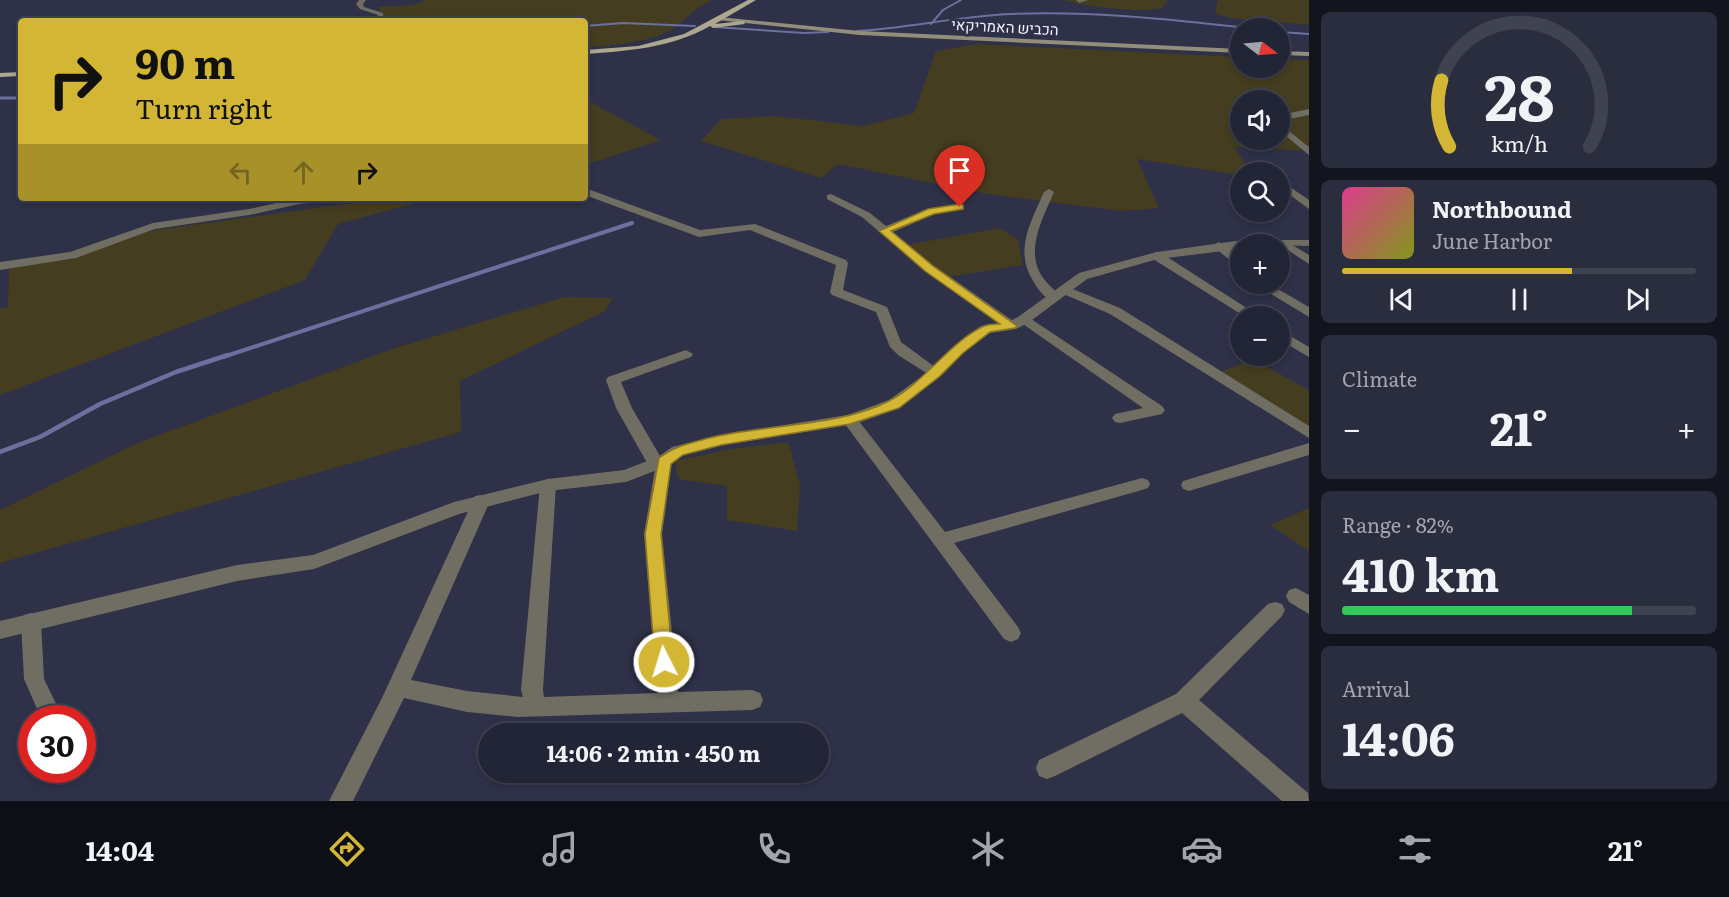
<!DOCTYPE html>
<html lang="en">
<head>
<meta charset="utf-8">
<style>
	:root { --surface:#222536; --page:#2a2d3e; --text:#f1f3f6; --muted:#a2a5ad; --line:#3f4251; --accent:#d4b635 }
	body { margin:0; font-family:Literata,Heebo,serif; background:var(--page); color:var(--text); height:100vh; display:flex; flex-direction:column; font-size:22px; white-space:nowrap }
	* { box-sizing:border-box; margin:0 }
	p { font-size:20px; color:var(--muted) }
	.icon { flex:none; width:33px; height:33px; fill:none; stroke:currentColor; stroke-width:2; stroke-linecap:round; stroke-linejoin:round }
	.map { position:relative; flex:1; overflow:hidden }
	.panel { display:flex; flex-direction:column; gap:12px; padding:12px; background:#13141e; width:420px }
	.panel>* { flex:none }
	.hud { position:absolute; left:18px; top:18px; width:570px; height:183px; border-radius:6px; box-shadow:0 3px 9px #0003,0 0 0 2px var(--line); background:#d4b635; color:#111; overflow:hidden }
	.needle { width:39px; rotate:106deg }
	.fabs { position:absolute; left:1230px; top:18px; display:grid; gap:12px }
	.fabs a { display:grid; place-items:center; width:60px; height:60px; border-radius:50%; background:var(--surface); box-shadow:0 3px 9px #0003,0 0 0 2px var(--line); font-size:30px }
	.speed { position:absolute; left:18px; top:705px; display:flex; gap:12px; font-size:30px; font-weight:700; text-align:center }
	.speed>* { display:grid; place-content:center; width:78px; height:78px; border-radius:50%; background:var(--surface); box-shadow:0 3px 9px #0003,0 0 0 2px var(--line); line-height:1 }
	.speed .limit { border:9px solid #d22; background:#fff; color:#111 }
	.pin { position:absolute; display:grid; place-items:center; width:51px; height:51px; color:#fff; margin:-62px -26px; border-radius:50% 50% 50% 0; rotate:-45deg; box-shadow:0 0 6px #0007 }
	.pin .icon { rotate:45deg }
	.me { position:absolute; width:66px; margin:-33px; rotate:355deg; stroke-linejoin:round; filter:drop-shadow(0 0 4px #0008) }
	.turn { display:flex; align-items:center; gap:21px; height:126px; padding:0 18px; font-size:27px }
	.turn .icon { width:78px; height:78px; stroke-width:2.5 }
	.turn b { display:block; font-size:42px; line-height:51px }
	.lanes { display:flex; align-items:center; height:57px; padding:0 18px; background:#0003; justify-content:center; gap:30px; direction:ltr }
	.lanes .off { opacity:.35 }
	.big { font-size:45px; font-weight:700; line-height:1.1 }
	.panel .tile { flex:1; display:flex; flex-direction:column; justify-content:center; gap:9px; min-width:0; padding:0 21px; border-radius:9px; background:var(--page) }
	.panel .dial { align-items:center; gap:0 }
	.dial svg { height:156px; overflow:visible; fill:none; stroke:var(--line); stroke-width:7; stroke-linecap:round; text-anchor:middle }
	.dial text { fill:var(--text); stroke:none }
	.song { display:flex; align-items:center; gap:18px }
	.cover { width:72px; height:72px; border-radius:9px; background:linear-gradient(135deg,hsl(330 70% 55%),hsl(70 70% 35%)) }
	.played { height:6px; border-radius:3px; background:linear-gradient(90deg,var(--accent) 65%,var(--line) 65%) }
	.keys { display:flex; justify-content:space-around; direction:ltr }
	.heat { display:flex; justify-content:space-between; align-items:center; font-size:33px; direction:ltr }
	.charge { height:9px; border-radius:4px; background:linear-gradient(90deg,#34c759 82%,var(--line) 0) }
	.trip { position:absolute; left:478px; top:723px; width:351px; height:60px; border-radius:30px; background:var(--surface); box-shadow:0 3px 9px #0003,0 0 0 2px var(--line); font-weight:700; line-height:60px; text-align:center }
	.menu { display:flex; height:96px; justify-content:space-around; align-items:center; background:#0e0f16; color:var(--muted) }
	.menu .icon { width:42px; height:42px }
	.menu .current { color:var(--accent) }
	.menu b { font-size:27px; color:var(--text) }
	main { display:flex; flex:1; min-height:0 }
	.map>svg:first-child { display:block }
	.green { fill:#453d20; fill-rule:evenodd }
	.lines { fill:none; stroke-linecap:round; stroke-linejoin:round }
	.stream-far3 { stroke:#6b709f; stroke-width:2 }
	.stream-far2 { stroke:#6b709f; stroke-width:3 }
	.stream-far1 { stroke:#6b709f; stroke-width:4 }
	.stream { stroke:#6b709f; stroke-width:4.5 }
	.minor { fill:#706e62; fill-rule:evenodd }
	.tertiary { fill:#706e62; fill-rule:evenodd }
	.secondary { fill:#938e7b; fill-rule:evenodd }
	.primary { fill:#ada78f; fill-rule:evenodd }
	.route { fill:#d4b635; stroke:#8a7622; stroke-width:1.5 }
	.labels { text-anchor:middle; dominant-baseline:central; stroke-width:6; stroke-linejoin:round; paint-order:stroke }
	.far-street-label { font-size:15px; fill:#f1f3ff; stroke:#2e3148 }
</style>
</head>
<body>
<main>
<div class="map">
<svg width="1309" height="801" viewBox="0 0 1309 801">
	<rect width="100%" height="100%" fill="#2e3148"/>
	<path class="green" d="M427 0H713C694 6 684 24 667 32 644 43 610 46 585 47V21H388L378 7 412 5Z
		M1063 0H1168L1162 8C1131 13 1094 7 1063 0Z
		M1218 0H1309V25L1230 18 1215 13Z
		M977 44 1240 57V68H1280V59L1309 60V151L1234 147 1252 172H1240V175L1137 159 1159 208 1120 211 982 193 838 164 821 178 701 141 721 119 774 116 863 126 914 113 936 51ZM1240 100H1280V140H1240Z
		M585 99 651 135 661 140 585 165Z
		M389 198H424L426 200 338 224 305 280 0 395V308L8 307 9 269 156 230Z
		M1000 228 1018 240 1023 265 947 277 906 245Z
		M564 297 613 298 605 311 460 381 461 432 0 563V510L135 444 392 349Z
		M1252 359 1309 390V429L1219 373Z
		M788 442 800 484 797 531 727 520V486L678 479 675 461 731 449Z
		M1309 508V551L1270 525Z"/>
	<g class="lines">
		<path class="stream-far3" d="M931 24 943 10 961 0
			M585 26 623 23 695 26
			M714 27 804 33 828 32
			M857 31C909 28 959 16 1011 14 1090 11 1169 19 1247 28
			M1280 32 1309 34"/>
		<path class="stream-far2" d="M0 98H21"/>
		<path class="stream-far1" d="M223 357 632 223"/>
		<path class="stream" d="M0 452 40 437 100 404 176 372 228 355"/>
		<path class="minor" d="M359 0H366L363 4 364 7 383 13 384 21H378V15L360 9 356 4Z
			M1076 0H1088L1079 3Z
			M1309 109V115L1280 121V115Z
			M1280 124 1309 147V155L1280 131Z
			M1290 187 1309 200V209L1286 192 1285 190Z
			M585 188 700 230 755 224 846 260 848 263 843 290 887 307 901 342 943 373 936 378 931 376 898 355 890 347 876 312 832 295 830 292 836 265 750 230 699 237 585 195Z
			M1049 189 1054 192C1044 216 1026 247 1040 273 1045 283 1055 289 1061 298L1055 302C1047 300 1039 291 1035 284 1013 251 1030 224 1044 192Z
			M831 194 870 213 886 226 928 209 964 205V209L934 214 893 232 933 265 1016 323 1018 326 1016 329H1006L925 271 862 217 827 199V195Z
			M298 198H332L327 201 299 204 249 215 155 229 76 258 0 270V262L70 252 153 223 249 209Z
			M1284 240 1309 255V264L1280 245 1278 243Z
			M1219 242 1240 257V265H1236L1215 248V244Z
			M1157 252 1161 253 1259 316H1244L1153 259V253Z
			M1255 284H1269L1309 307V317Z
			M1065 286 1120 308 1309 426V438L1110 314 1061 293 1059 290Z
			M1025 315 1162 406 1165 410 1162 414 1120 423 1115 422 1112 418 1115 414 1143 408 1020 322 1018 319 1020 316Z
			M1280 330 1309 347V357L1280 340Z
			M686 350 693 354 691 357 621 382 632 408 660 456 670 457 672 461 662 534 678 692 752 690 760 693 763 700 760 707 752 710 518 717 467 712 404 698 353 801H329L382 698 475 496 481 495 487 496 490 501 411 680 467 691 523 697 521 690 540 485 542 481 548 479 554 481 556 485 543 690 544 697 657 693 644 534 655 469 650 468 616 408 606 380 608 377Z
			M850 415 855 416 945 532 1142 478 1148 480 1150 484 1148 488 1142 490 954 543 1018 627 1021 633 1018 639 1011 642 1004 639 845 424 842 420Z
			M1309 443V455L1189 491 1183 489 1181 485 1183 481Z
			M1296 588 1309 595V614L1289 602 1286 596 1289 590Z
			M1275 602 1282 604 1285 610 1282 616 1199 700 1308 793 1309 801H1282L1182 713 1055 776 1047 779 1039 776 1036 768 1039 760 1176 694 1268 604Z
			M31 613 38 615 41 621 44 679 63 718H41L24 679 21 621 24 615Z"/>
		<path class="tertiary" d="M1243 240H1309V246L1240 244V249L1158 259 1087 279 1028 323 1016 329 990 333 963 353 941 376 899 408 855 424 721 445 683 455 670 465 626 482 548 491 459 514 314 569 237 581 0 639V621L237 565 313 555 454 502 548 479 624 470 658 457 672 447 721 435 848 415 889 400 931 370 953 347 981 326 1008 322 1018 317 1079 273 1157 252Z"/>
		<path class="secondary" d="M719 17 860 31 1240 49V53L860 35 717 20Z
			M1280 51 1309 52V56L1280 55Z"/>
		<path class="primary" d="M748 0H756L715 24 743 21 745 24 713 28 710 26C671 48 628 51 585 54V50L638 46 684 34Z
			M21 72V76L0 77V73Z"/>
	</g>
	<path class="route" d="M960 204 963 205V209L934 214 891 231 933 266 1017 326 1015 328 990 332 963 353 940 376 899 408 850 424 721 445 683 455 671 464 661 534 673 662 671 668 664 670 657 668 655 662 645 534 659 458C675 446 690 443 709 438 764 424 839 427 889 401 924 383 949 343 982 327 987 324 994 324 1000 324L925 271 879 231 928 209Z"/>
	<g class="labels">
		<g class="far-street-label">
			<text transform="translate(1005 26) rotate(3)">הכביש האמריקאי</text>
		</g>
	</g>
</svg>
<div class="fabs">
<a><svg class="needle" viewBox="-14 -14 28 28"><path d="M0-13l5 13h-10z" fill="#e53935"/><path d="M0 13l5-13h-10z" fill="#a2a5ad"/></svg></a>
<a><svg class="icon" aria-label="sound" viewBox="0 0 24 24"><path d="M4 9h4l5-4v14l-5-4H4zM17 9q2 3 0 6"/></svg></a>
<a><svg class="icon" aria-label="search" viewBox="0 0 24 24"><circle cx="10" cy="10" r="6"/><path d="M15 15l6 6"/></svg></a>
<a>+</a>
<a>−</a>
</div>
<div class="speed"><div class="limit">30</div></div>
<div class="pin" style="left:960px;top:207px;background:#d93025"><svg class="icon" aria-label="arrive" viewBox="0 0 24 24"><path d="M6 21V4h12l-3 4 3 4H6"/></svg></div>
<svg class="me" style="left:664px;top:662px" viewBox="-20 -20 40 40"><circle r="17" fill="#d4b635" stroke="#fff" stroke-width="3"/><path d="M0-11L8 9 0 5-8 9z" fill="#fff"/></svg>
<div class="trip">14:06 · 2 min · 450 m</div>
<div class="hud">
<div class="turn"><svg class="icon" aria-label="right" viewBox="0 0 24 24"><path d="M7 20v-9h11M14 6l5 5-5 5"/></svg><div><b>90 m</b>Turn right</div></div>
<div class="lanes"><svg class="icon off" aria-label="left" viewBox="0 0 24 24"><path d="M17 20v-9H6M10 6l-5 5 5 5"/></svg><svg class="icon off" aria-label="ahead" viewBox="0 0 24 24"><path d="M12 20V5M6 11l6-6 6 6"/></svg><svg class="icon" aria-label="right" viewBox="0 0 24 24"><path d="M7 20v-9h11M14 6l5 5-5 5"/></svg></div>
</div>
</div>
<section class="panel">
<div class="tile dial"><svg viewBox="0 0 100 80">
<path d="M14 69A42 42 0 1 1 86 69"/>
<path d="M14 69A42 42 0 0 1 10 35" stroke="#d4b635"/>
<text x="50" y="56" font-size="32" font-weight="700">28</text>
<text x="50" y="72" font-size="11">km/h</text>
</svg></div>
<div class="tile">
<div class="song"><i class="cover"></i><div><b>Northbound</b><p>June Harbor</p></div></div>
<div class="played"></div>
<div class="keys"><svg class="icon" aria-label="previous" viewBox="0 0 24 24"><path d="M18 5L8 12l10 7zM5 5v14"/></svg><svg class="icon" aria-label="pause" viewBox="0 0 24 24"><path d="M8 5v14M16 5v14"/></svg><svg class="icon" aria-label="next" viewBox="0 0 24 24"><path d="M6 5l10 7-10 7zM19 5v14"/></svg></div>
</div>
<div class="tile"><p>Climate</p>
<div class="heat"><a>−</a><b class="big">21°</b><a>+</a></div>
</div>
<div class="tile"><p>Range · 82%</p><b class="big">410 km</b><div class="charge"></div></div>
<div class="tile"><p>Arrival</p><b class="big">14:06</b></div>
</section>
</main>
<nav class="menu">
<b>14:04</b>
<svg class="icon current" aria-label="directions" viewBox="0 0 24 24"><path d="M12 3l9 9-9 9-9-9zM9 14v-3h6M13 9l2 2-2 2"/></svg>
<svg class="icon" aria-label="music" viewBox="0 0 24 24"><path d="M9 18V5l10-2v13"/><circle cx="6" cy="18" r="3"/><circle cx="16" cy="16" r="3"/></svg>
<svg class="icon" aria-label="phone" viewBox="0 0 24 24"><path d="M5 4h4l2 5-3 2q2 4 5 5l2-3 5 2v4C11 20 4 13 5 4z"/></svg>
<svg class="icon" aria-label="climate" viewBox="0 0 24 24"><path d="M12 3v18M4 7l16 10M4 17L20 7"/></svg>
<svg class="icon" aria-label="car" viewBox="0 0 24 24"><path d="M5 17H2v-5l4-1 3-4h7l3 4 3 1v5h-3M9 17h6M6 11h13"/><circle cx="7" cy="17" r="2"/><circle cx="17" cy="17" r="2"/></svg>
<svg class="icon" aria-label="filters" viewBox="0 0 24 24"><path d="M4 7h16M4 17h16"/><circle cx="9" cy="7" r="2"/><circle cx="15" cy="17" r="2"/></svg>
<b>21°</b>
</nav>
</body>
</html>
